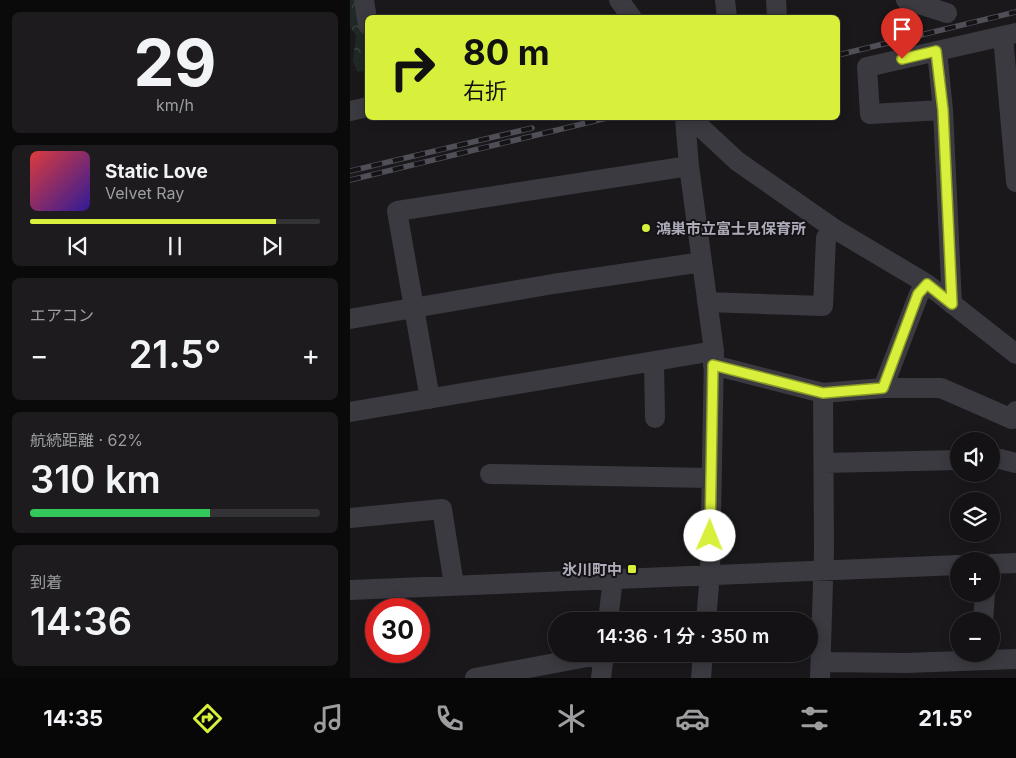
<!DOCTYPE html>
<html lang="ja">
<head>
<meta charset="utf-8">
<style>
	:root { --surface:#141214; --page:#1d1b1d; --text:#f1f3f6; --muted:#9d9ea0; --line:#333234; --accent:#d8f03b }
	body { margin:0; font-family:Inter,"Noto Sans JP",sans-serif; background:var(--page); color:var(--text); height:100vh; display:flex; flex-direction:column; font-size:19px; white-space:nowrap }
	* { box-sizing:border-box; margin:0 }
	p { font-size:16px; color:var(--muted) }
	.icon { flex:none; width:28px; height:28px; fill:none; stroke:currentColor; stroke-width:2; stroke-linecap:round; stroke-linejoin:round }
	.map { position:relative; flex:1; overflow:hidden }
	.panel { display:flex; flex-direction:column; gap:12px; padding:12px; background:#0b0a0b; width:350px }
	.panel>* { flex:none }
	.top-card { position:absolute; left:15px; top:15px; width:475px; height:105px; border-radius:8px; box-shadow:0 2px 12px #0003,0 0 0 1px var(--line); background:#d8f03b; color:#111; overflow:hidden }
	.fabs { position:absolute; left:600px; top:432px; display:grid; gap:10px }
	.fabs a { display:grid; place-items:center; width:50px; height:50px; border-radius:50%; background:var(--surface); box-shadow:0 2px 12px #0003,0 0 0 1px var(--line); font-size:25px }
	.speed { position:absolute; left:15px; top:598px; display:flex; gap:10px; font-size:25px; font-weight:700; text-align:center }
	.speed>* { display:grid; place-content:center; width:65px; height:65px; border-radius:50%; background:var(--surface); box-shadow:0 2px 12px #0003,0 0 0 1px var(--line); line-height:1 }
	.speed .limit { border:8px solid #d22; background:#fff; color:#111 }
	.pin { position:absolute; display:grid; place-items:center; width:42px; height:42px; color:#fff; margin:-51px -21px; border-radius:50% 50% 50% 0; rotate:-45deg; box-shadow:0 0 5px #0007 }
	.pin .icon { rotate:45deg }
	.me { position:absolute; width:55px; margin:-28px; rotate:1deg; stroke-linejoin:round; filter:drop-shadow(0 0 4px #0008) }
	.turn { display:flex; align-items:center; gap:18px; height:105px; padding:0 15px; font-size:22px }
	.turn .icon { width:65px; height:65px; stroke-width:2.5 }
	.turn b { display:block; font-size:35px; line-height:42px }
	.big { font-size:38px; font-weight:600; line-height:1.1 }
	.panel .widget { flex:1; display:flex; flex-direction:column; justify-content:center; gap:8px; min-width:0; padding:0 18px; border-radius:8px; background:var(--page) }
	.panel .dial { align-items:center; gap:0 }
	.dial b { font-size:65px; line-height:1 }
	.song { display:flex; align-items:center; gap:15px }
	.cover { width:60px; height:60px; border-radius:8px; background:linear-gradient(135deg,hsl(0 70% 55%),hsl(250 70% 35%)) }
	.played { height:5px; border-radius:2px; background:linear-gradient(90deg,var(--accent) 85%,var(--line) 85%) }
	.keys { display:flex; justify-content:space-around; direction:ltr }
	.heat { display:flex; justify-content:space-between; align-items:center; font-size:28px; direction:ltr }
	.charge { height:8px; border-radius:4px; background:linear-gradient(90deg,#34c759 62%,var(--line) 0) }
	.trip { position:absolute; left:198px; top:612px; width:270px; height:50px; border-radius:25px; background:var(--surface); box-shadow:0 2px 12px #0003,0 0 0 1px var(--line); font-weight:600; line-height:50px; text-align:center }
	.tabs { display:flex; height:80px; justify-content:space-around; align-items:center; background:#080708; color:var(--muted) }
	.tabs .icon { width:35px; height:35px }
	.tabs .on { color:var(--accent) }
	.tabs b { font-size:22px; color:var(--text) }
	main { display:flex; flex:1; min-height:0 }
	.map>svg:first-child { display:block }
	.forest { fill:url(#forest-crowns) }
	.lines { fill:none; stroke-linecap:round; stroke-linejoin:round }
	.minor { stroke:#3b3a40; stroke-width:20 }
	.rail-casing { stroke:#504f57; stroke-width:5.5 }
	.rail { stroke:#151316; stroke-width:4; stroke-dasharray:11; stroke-linecap:butt }
	.route-casing { stroke:#8c9c26; stroke-width:12 }
	.route { stroke:#d8f03b; stroke-width:9 }
	.poi-dot { fill:#d8f03b; stroke:#151316; stroke-width:2 }
	.labels { text-anchor:middle; dominant-baseline:central; stroke-width:4; stroke-linejoin:round; paint-order:stroke }
	.poi-label { font-size:15px; font-weight:bold; fill:#aeabba; stroke:#151316; text-anchor:start }
</style>
</head>
<body>
<main>
<section class="panel">
<div class="widget dial"><b>29</b><p>km/h</p></div>
<div class="widget">
<div class="song"><i class="cover"></i><div><b>Static Love</b><p>Velvet Ray</p></div></div>
<div class="played"></div>
<div class="keys"><svg class="icon" aria-label="previous" viewBox="0 0 24 24"><path d="M18 5L8 12l10 7zM5 5v14"/></svg><svg class="icon" aria-label="pause" viewBox="0 0 24 24"><path d="M8 5v14M16 5v14"/></svg><svg class="icon" aria-label="next" viewBox="0 0 24 24"><path d="M6 5l10 7-10 7zM19 5v14"/></svg></div>
</div>
<div class="widget"><p>エアコン</p>
<div class="heat"><a>−</a><b class="big">21.5°</b><a>+</a></div>
</div>
<div class="widget"><p>航続距離 · 62%</p><b class="big">310 km</b><div class="charge"></div></div>
<div class="widget"><p>到着</p><b class="big">14:36</b></div>
</section>
<div class="map">
<svg width="666" height="678" viewBox="0 0 666 678">
	<defs>
		<pattern id="forest-crowns" width="20" height="18" patternUnits="userSpaceOnUse" patternTransform="scale(1.25)"><rect width="20" height="18" fill="#202925"/><path d="M2 6a3 3 0 1 1 6 0M12 15a3 3 0 1 1 6 0" fill="none" stroke="#3e4543"/></pattern>
	</defs>
	<rect width="100%" height="100%" fill="#1a181b"/>
	<path class="forest" d="M0 0H11L17 55V72L7 71 3 61 6 35 0 27Z"/>
	<g class="lines">
		<path class="minor" d="M14 0 18 25
			M269 0 282 18
			M375 0 377 18
			M426 0 427 17
			M556 0 597 13
			M653 36 666 182
			M587 51 593 110 602 304
			M593 110 520 114 517 67 666 33
			M0 111 18 107
			M335 118 339 166 364 351 360 574 356 621
			M336 119 343 120 387 161 483 228 577 284 666 354
			M357 302 473 306 476 238 483 228
			M0 319 203 284 352 262
			M304 361 305 418
			M363 365 473 393 474 551 470 678
			M533 388 569 294 577 284
			M473 393 533 388H591L662 419 666 411
			M80 399 47 211 339 166
			M0 412 364 351
			M641 459H650L666 463
			M474 463 609 460
			M140 474 360 478
			M0 518 92 509 104 585
			M641 564 666 563
			M0 590 609 565
			M258 621 263 578
			M633 621 635 594
			M471 662 556 663 666 659
			M125 678 253 654
			M251 678 254 654
			M351 678 353 654"/>
		<g class="rail-casing">
			<path id="rail" d="M488 55 666 12
				M0 171 182 128
				M0 180 257 118"/>
		</g>
		<use href="#rail" class="rail"/>
	</g>
	<g class="lines">
		<g class="route-casing">
			<path id="route" d="M360 536 363 365 473 393 533 388 568 294 577 284 602 304 593 110 586 51 552 59"/>
		</g>
		<use href="#route" class="route"/>
	</g>
	<g class="poi-dot">
		<circle cx="296" cy="228" r="5"/>
		<rect x="277" y="564" width="10" height="10" rx="2.5"/>
	</g>
	<g class="labels">
		<g class="poi-label">
			<text x="306" y="228">鴻巣市立富士見保育所</text>
			<text x="272" y="569" text-anchor="end">氷川町中</text>
		</g>
	</g>
</svg>
<div class="fabs">
<a><svg class="icon" aria-label="sound" viewBox="0 0 24 24"><path d="M4 9h4l5-4v14l-5-4H4zM17 9q2 3 0 6"/></svg></a>
<a><svg class="icon" aria-label="layers" viewBox="0 0 24 24"><path d="M12 4l9 5-9 5-9-5zM3 14l9 5 9-5"/></svg></a>
<a>+</a>
<a>−</a>
</div>
<div class="speed"><div class="limit">30</div></div>
<div class="pin" style="left:552px;top:59px;background:#d93025"><svg class="icon" aria-label="arrive" viewBox="0 0 24 24"><path d="M6 21V4h12l-3 4 3 4H6"/></svg></div>
<svg class="me" style="left:360px;top:536px" viewBox="-20 -20 40 40"><circle r="19" fill="#fff"/><path d="M0-13L10 11 0 6-10 11z" fill="#d8f03b"/></svg>
<div class="trip">14:36 · 1 分 · 350 m</div>
<div class="top-card">
<div class="turn"><svg class="icon" aria-label="right" viewBox="0 0 24 24"><path d="M7 20v-9h11M14 6l5 5-5 5"/></svg><div><b>80 m</b>右折</div></div>
</div>
</div>
</main>
<nav class="tabs">
<b>14:35</b>
<svg class="icon on" aria-label="directions" viewBox="0 0 24 24"><path d="M12 3l9 9-9 9-9-9zM9 14v-3h6M13 9l2 2-2 2"/></svg>
<svg class="icon" aria-label="music" viewBox="0 0 24 24"><path d="M9 18V5l10-2v13"/><circle cx="6" cy="18" r="3"/><circle cx="16" cy="16" r="3"/></svg>
<svg class="icon" aria-label="phone" viewBox="0 0 24 24"><path d="M5 4h4l2 5-3 2q2 4 5 5l2-3 5 2v4C11 20 4 13 5 4z"/></svg>
<svg class="icon" aria-label="climate" viewBox="0 0 24 24"><path d="M12 3v18M4 7l16 10M4 17L20 7"/></svg>
<svg class="icon" aria-label="car" viewBox="0 0 24 24"><path d="M5 17H2v-5l4-1 3-4h7l3 4 3 1v5h-3M9 17h6M6 11h13"/><circle cx="7" cy="17" r="2"/><circle cx="17" cy="17" r="2"/></svg>
<svg class="icon" aria-label="filters" viewBox="0 0 24 24"><path d="M4 7h16M4 17h16"/><circle cx="9" cy="7" r="2"/><circle cx="15" cy="17" r="2"/></svg>
<b>21.5°</b>
</nav>
</body>
</html>
